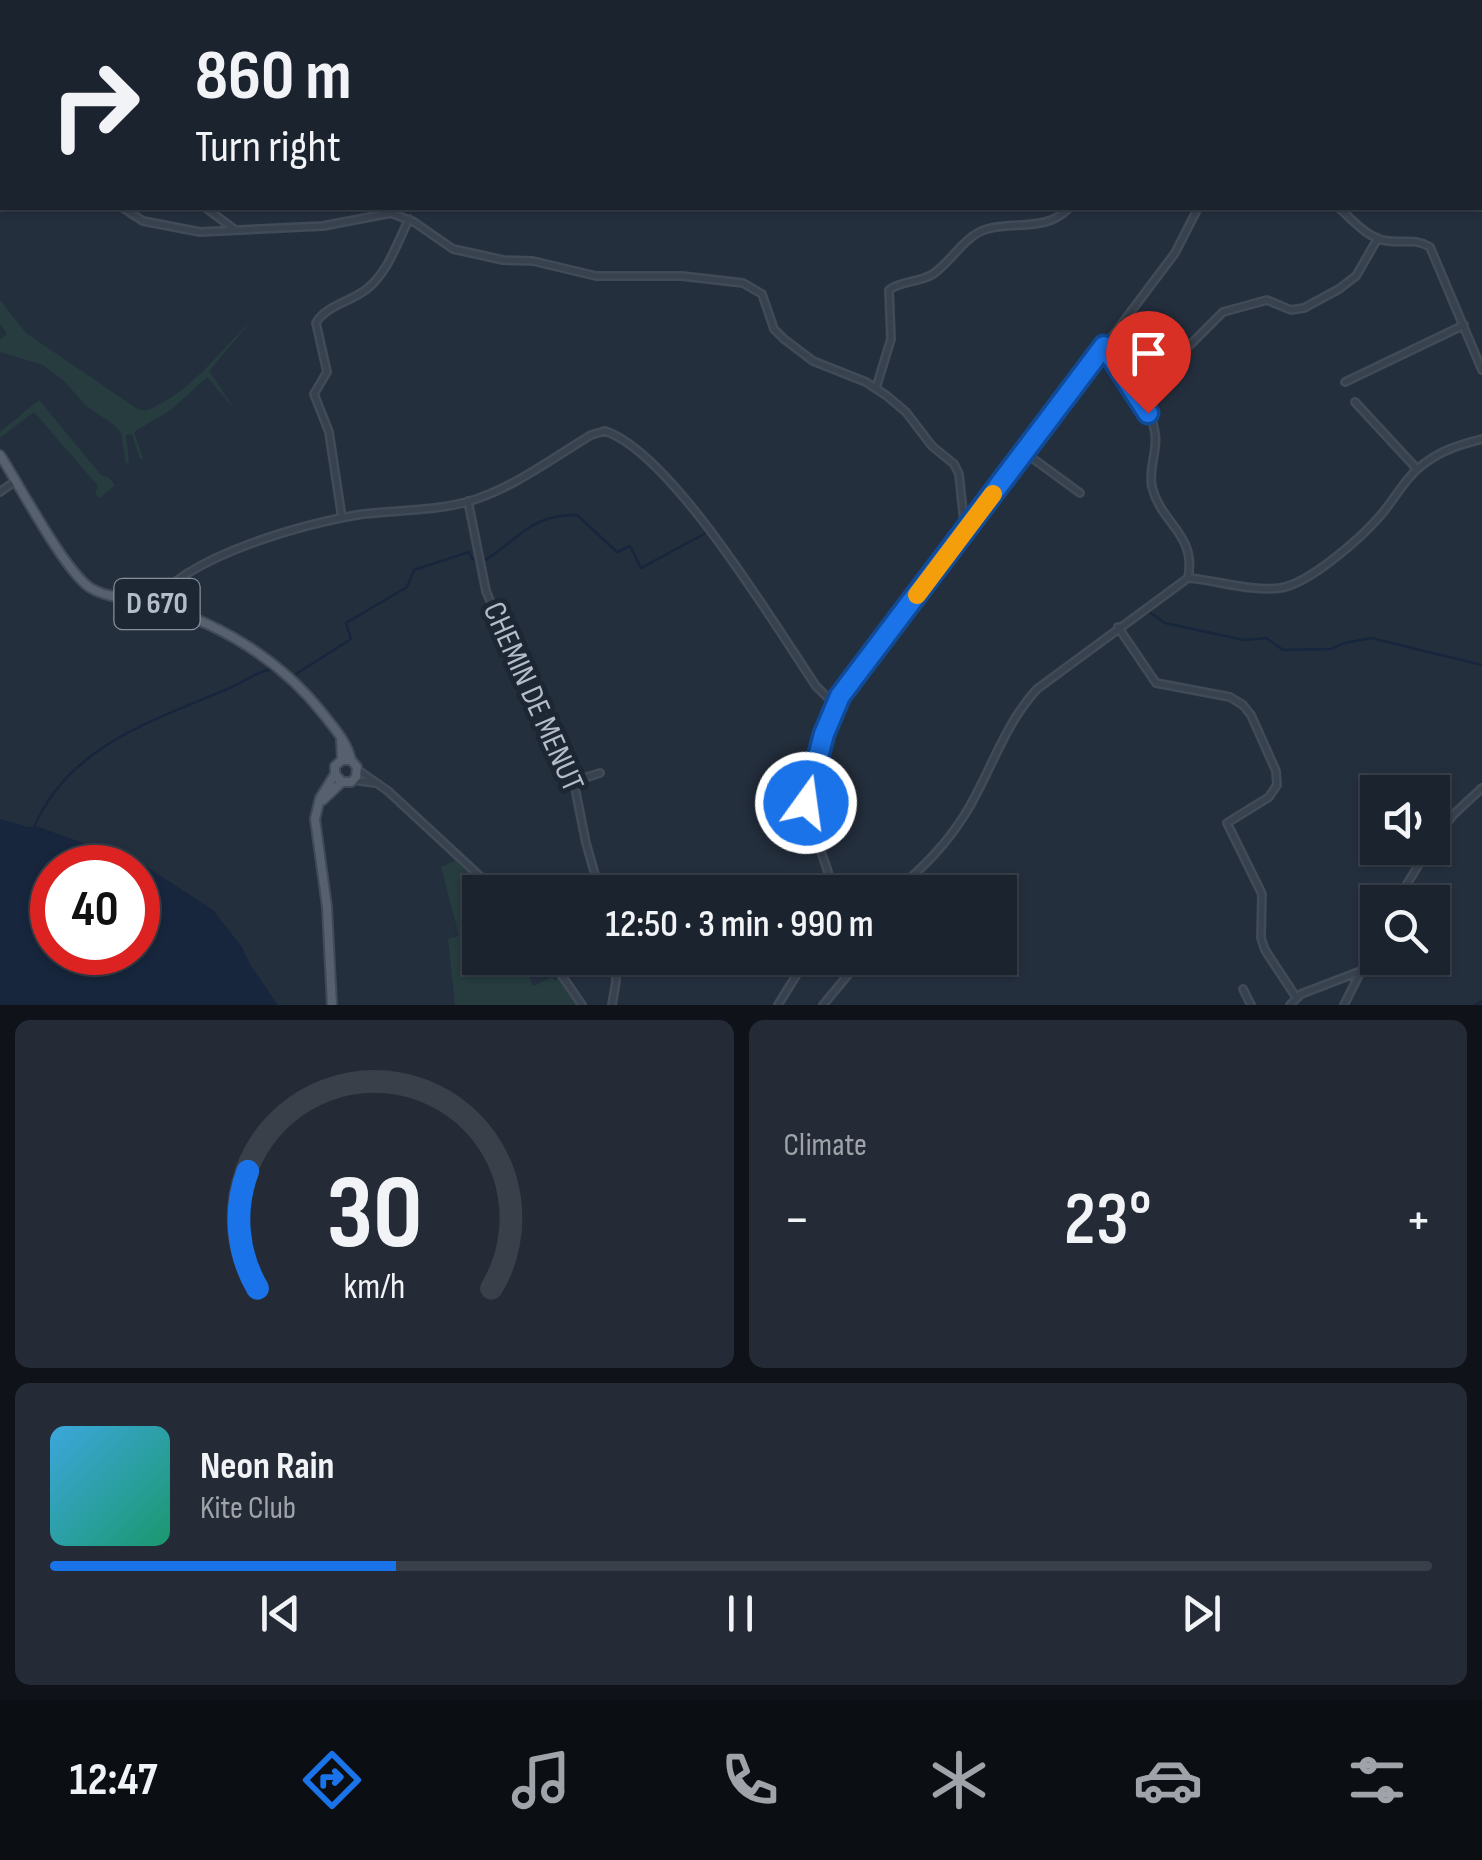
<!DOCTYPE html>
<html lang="en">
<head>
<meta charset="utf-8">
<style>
	:root { --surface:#1b232e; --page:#242b36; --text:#f1f3f6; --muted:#a0a4aa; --line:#39404a; --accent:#1a73e8 }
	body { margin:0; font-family:"Sofia Sans Condensed",sans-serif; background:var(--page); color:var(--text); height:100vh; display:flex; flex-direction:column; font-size:38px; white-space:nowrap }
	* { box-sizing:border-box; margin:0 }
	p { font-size:32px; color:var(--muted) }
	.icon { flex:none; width:55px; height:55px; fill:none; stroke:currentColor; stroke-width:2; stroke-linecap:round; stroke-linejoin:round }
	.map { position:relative; height:1005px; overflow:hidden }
	.side { display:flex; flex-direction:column; gap:15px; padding:15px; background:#0f1319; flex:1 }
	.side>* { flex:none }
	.guide { position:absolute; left:0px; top:0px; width:1482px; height:210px; box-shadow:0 2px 8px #0004,0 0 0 2px var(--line); background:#1b232e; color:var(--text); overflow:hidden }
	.controls { position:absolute; left:1360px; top:775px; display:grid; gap:20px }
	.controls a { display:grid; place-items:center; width:90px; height:90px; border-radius:0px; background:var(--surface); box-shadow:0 2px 8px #0004,0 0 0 2px var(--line); font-size:50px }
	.speed { position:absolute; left:30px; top:845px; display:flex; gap:20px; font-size:50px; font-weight:700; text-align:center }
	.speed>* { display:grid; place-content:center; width:130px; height:130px; border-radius:50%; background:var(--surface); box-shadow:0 2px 8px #0004,0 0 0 2px var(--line); line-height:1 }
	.speed .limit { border:15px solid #d22; background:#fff; color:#111 }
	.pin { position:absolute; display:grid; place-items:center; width:85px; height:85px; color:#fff; margin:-102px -42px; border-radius:50% 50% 50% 0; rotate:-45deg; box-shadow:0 0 10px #0007 }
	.pin .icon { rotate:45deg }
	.me { position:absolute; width:110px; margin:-55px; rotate:14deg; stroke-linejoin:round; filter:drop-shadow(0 0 8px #0008) }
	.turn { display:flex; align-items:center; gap:35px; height:210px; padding:0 30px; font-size:45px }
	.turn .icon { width:130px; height:130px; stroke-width:2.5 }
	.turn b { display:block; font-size:70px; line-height:85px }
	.big { font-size:75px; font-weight:600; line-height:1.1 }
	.side .tile { flex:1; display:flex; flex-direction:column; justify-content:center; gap:15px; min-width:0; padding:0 35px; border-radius:15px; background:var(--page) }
	.side .dial { align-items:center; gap:0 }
	.dial svg { height:260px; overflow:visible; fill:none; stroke:var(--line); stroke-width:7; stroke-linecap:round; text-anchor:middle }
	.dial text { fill:var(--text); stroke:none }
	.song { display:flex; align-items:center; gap:30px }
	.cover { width:120px; height:120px; border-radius:15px; background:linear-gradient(135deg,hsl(200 70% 55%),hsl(160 70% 35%)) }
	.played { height:10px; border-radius:5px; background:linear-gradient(90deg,var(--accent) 25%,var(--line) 25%) }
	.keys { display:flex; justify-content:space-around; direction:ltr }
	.heat { display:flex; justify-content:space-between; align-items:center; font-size:55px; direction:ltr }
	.side .tiles { flex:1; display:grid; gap:15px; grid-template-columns:1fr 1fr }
	.tile:last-child { grid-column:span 2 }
	.trip { position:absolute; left:462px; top:875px; width:555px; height:100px; border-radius:0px; background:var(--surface); box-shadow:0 2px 8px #0004,0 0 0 2px var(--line); font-weight:600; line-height:100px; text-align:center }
	.tab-bar { display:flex; height:160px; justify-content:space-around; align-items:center; background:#0b0e12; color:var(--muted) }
	.tab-bar .icon { width:70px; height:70px }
	.tab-bar .active { color:var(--accent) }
	.tab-bar b { font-size:45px; color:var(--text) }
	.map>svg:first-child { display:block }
	.green { fill:#263c3f }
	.water { fill:#17263c; fill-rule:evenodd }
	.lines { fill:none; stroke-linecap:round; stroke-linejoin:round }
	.stream { stroke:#17263c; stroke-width:2.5 }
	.minor-casing { stroke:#414a57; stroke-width:10 }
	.major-casing { stroke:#414a57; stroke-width:12 }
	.minor { stroke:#38414e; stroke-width:5 }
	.major { stroke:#56606e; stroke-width:8 }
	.route-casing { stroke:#114b97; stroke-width:25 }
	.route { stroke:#1a73e8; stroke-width:18 }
	.slow { stroke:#f59e0b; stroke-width:18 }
	.labels { text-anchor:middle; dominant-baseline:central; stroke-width:10; stroke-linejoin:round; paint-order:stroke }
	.shield { fill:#1d2633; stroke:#878f9c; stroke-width:2.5 }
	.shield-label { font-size:30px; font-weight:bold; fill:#b4bcc9 }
	.street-label { font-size:32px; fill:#b4bcc9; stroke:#1d2633 }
</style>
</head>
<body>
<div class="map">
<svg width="1482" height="1005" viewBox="0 0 1482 1005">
	<rect width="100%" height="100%" fill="#242f3e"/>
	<path class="green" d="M0 300 26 333 136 408 145 411C191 393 217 354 251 321L209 371 236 411 207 377 171 410 134 432 143 458 140 459 132 434 126 435 129 461 126 464 121 433 113 424 86 406 64 381 43 365 0 352V340L7 334 0 324Z
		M39 400 102 476 108 477 115 485 100 498 95 494 98 486 34 412 0 438V432Z
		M456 860 491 892H480V958H505L507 962 521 959 533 986 552 977 555 981 560 977 577 1005H455L448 939 459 936 441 867Z"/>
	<path class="water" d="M0 819 28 827 36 826 144 865 213 910 242 947 251 966 278 1005H0ZM52 868H138V952H52Z"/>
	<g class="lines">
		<path class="stream" d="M482 562C518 541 529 514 577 515L617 552 630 546 641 568 706 533
			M1148 611 1165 623 1244 640 1266 638 1283 650 1330 649 1345 643 1371 638 1482 665
			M296 674 351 639 346 623 407 587 414 570 469 552 472 559 477 560
			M34 827C70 744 156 720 232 687 246 681 259 670 274 669
			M1476 1005 1482 1001"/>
		<g class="minor-casing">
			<path id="minor" d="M126 0 127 2
				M1070 0 1073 2
				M525 2V0
				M1235 2 1236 0
				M123 208 143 221 200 232 323 226 391 213 414 222 453 249 503 260 533 261 596 276H682L743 283 762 294 774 329 784 339 813 361 866 382 887 396 906 412 932 446 954 464 959 474 964 522 968 527
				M206 208 234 229
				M1339 208C1353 220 1368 239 1388 241 1404 243 1415 238 1430 247L1482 370
				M1129 382 1171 364 1223 312 1267 300 1291 310 1304 308 1339 289 1356 276 1378 238
				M1345 382 1464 325
				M876 388 891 339 889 290C902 280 919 283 933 274 951 262 965 235 987 229 1016 221 1046 232 1069 208
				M1355 402 1417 469
				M1024 452 1080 493
				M0 492 14 482
				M468 501 486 591 508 644 572 773 586 843 600 892
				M342 518 329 432 314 394 327 372 316 323C325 306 353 301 368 288 388 272 398 241 409 219
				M1188 578C1216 580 1251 592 1280 588 1309 584 1361 538 1380 516 1395 499 1406 476 1425 463 1442 450 1462 444 1482 439
				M155 603C185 556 309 522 363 514 398 510 436 511 470 501 515 487 551 459 591 435L605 431C672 453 774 624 816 686L835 705
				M1118 627 1156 683 1230 697 1243 705 1251 715 1276 771 1277 785 1269 797 1227 823 1262 894 1261 938 1265 950 1296 997
				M358 770 388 791 497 892
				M353 780 375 783
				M575 781 600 773
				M1432 841 1454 814 1482 788
				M832 892C829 857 802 824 808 788L835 705 1175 253 1198 208
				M894 892C923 868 947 844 967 811 991 771 1004 725 1037 689L1188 578C1197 534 1161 524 1152 487 1148 469 1158 451 1155 433 1151 401 1122 371 1104 346
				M1396 902 1429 848
				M550 958 582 1005
				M1243 989 1251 1005
				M612 1005 616 981 615 958
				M778 1005 807 958
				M823 1005 862 958
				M1290 1005 1301 994 1361 971
				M1344 1005 1378 937"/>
		</g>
		<g class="major-casing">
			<path id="major" d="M0 455C20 486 63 568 89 587 109 600 134 597 155 604 223 625 280 659 324 715 335 729 347 742 351 760
				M341 740 342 760 335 766V774L342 782H351L356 777 357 767 351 760H342
				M323 800 342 782
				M332 1005 327 907 315 819 320 798 335 774"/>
		</g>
		<use href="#minor" class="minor"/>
		<use href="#major" class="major"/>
	</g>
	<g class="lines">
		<g class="route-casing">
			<path id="route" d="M806 803 824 734 840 696 1104 346 1148 413"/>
		</g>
		<use href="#route" class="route"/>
		<path class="slow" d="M917 595 993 494"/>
	</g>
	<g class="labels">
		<rect class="shield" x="114.5" y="579" width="85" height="50" rx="8"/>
		<g class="shield-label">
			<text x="157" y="604">D 670</text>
		</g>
		<g class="street-label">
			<text transform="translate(533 697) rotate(66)">CHEMIN DE MENUT</text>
		</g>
	</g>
</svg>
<div class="controls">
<a><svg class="icon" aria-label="sound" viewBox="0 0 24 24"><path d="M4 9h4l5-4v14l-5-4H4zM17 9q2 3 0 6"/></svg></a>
<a><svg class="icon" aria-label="search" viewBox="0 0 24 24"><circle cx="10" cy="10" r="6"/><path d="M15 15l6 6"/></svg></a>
</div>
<div class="speed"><div class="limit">40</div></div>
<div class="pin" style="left:1148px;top:413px;background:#d93025"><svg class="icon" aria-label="arrive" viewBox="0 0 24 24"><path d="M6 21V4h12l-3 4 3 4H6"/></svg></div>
<svg class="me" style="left:806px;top:803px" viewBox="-20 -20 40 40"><circle r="17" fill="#1a73e8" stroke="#fff" stroke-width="3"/><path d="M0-11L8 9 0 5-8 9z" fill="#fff"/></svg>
<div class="trip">12:50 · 3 min · 990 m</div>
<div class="guide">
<div class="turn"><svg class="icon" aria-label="right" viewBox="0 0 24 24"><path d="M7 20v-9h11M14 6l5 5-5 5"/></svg><div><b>860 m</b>Turn right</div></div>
</div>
</div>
<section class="side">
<div class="tiles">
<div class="tile dial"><svg viewBox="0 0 100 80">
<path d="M14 69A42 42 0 1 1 86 69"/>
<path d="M14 69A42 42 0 0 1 11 33" stroke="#1a73e8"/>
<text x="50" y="56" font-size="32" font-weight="700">30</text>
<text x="50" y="72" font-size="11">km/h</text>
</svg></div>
<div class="tile"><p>Climate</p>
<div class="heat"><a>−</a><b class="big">23°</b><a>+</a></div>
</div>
<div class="tile">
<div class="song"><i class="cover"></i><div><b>Neon Rain</b><p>Kite Club</p></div></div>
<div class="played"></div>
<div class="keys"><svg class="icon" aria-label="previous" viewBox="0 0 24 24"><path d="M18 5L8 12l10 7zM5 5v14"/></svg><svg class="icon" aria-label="pause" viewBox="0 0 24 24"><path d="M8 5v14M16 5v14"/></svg><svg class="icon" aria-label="next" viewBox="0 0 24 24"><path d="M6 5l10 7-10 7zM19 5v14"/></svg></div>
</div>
</div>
</section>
<nav class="tab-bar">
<b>12:47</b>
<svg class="icon active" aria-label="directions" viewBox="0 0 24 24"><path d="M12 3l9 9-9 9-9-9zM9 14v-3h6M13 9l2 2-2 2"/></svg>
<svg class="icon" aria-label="music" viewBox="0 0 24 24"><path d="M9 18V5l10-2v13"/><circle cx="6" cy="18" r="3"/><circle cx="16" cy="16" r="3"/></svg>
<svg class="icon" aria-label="phone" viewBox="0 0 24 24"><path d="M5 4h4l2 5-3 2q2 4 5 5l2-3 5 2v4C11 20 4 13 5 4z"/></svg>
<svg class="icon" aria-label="climate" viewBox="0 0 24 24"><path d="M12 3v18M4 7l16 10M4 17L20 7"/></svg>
<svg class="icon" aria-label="car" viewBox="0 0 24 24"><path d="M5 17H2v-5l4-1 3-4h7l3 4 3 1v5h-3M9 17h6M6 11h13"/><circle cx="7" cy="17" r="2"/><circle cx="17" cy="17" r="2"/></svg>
<svg class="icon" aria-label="filters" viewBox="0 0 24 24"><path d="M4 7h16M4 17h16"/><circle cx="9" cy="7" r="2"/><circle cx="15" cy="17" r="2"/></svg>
</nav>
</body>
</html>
